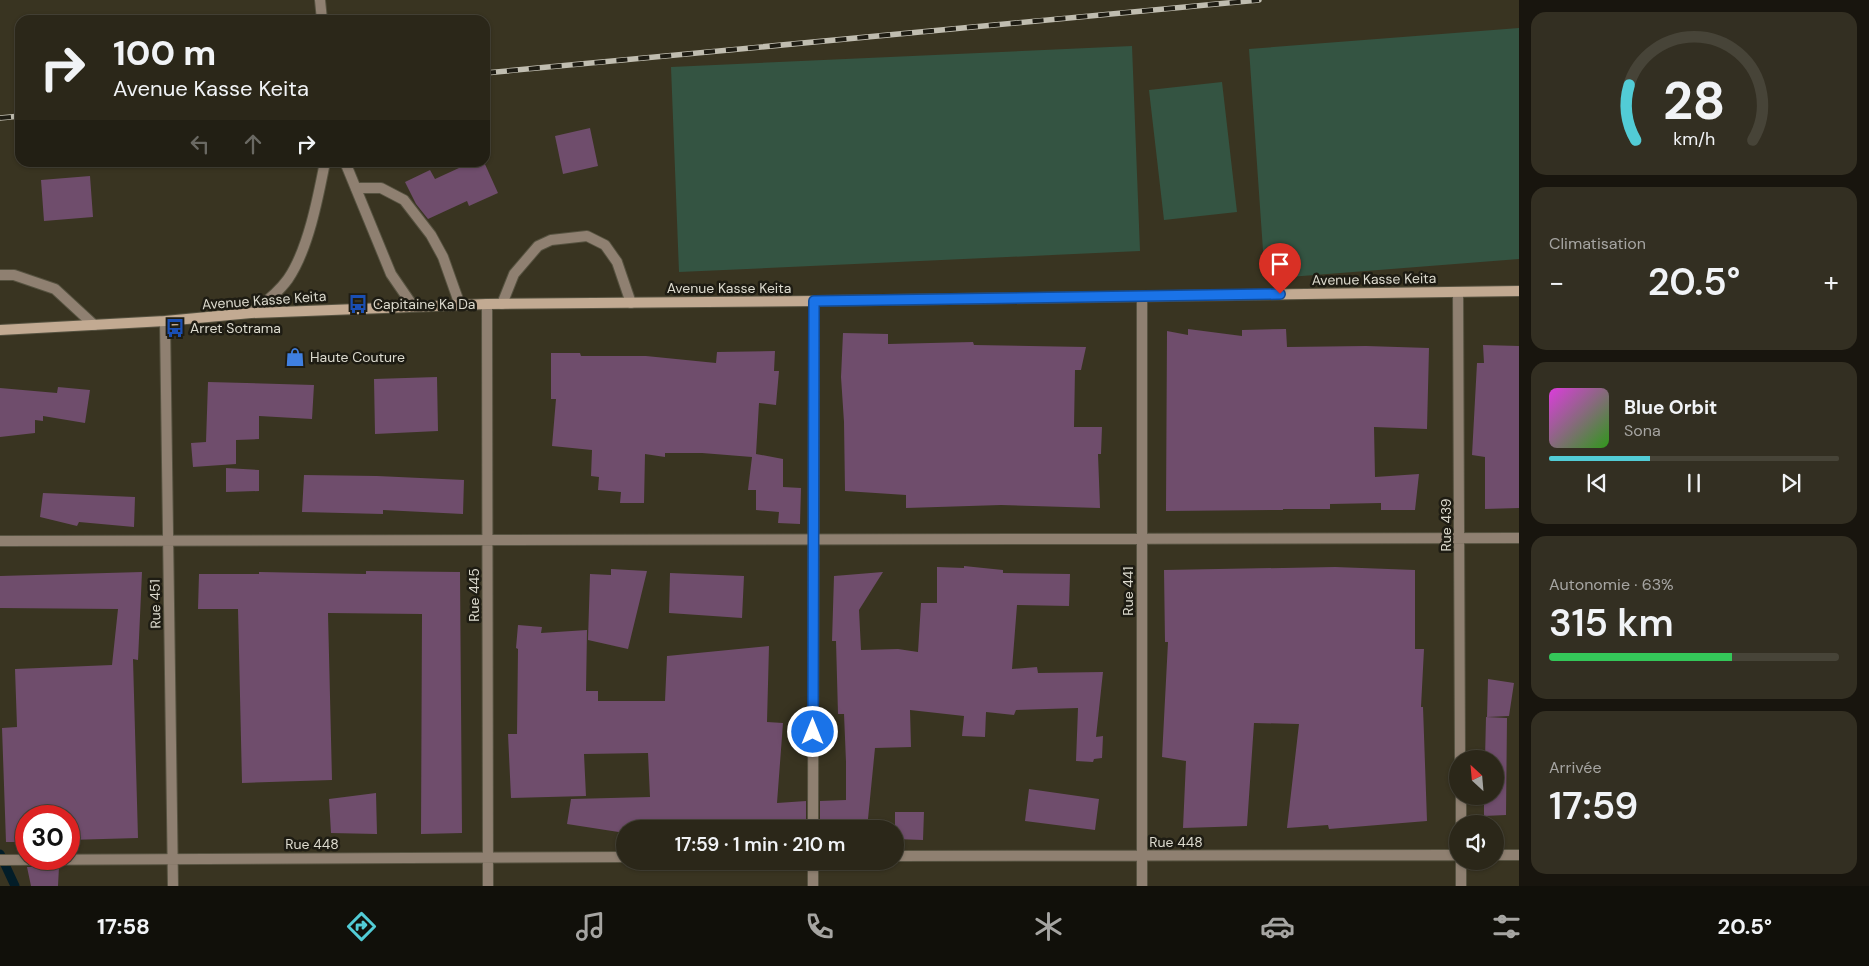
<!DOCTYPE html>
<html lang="fr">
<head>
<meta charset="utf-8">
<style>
	:root { --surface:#2b2719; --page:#332f22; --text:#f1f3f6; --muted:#a6a5a2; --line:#474438; --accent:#52ccd6 }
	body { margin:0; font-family:"DM Sans",sans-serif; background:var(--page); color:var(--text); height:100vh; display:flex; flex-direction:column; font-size:19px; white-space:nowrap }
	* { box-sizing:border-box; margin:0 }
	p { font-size:16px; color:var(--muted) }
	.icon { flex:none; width:28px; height:28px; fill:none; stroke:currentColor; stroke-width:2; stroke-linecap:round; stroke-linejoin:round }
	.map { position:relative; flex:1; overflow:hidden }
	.panel { display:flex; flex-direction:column; gap:12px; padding:12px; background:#18150e; width:350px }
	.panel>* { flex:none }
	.hud { position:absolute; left:15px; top:15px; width:475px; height:152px; border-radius:15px; box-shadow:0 1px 4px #0004,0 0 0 1px var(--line); background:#2b2719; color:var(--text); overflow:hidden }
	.needle { width:32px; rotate:334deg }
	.buttons { position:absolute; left:1449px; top:750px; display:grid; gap:10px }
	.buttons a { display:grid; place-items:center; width:55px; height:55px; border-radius:50%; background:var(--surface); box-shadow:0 1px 4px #0004,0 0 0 1px var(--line); font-size:25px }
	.speed { position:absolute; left:15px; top:805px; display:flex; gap:10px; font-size:25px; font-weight:700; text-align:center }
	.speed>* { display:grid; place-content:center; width:65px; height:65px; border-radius:50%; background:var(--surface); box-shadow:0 1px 4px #0004,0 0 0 1px var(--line); line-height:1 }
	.speed .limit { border:8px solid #d22; background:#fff; color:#111 }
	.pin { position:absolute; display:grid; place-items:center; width:42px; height:42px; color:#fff; margin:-51px -21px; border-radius:50% 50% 50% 0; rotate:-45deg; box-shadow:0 0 5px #0007 }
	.pin .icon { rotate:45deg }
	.me { position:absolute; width:55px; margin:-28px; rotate:0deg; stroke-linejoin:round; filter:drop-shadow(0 0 4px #0008) }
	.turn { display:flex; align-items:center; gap:18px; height:105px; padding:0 15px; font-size:22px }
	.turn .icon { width:65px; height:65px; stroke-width:2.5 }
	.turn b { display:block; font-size:35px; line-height:42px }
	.lanes { display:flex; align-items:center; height:48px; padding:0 15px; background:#0003; justify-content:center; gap:25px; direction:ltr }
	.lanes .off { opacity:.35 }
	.big { font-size:38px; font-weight:600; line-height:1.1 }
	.panel .card { flex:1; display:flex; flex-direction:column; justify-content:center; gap:8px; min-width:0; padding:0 18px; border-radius:15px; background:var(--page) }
	.panel .dial { align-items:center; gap:0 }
	.dial svg { height:130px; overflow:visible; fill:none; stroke:var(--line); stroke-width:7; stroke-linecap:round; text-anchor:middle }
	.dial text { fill:var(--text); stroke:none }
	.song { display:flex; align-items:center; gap:15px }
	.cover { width:60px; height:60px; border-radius:8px; background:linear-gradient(135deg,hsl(300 70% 55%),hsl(110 70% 35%)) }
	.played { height:5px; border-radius:2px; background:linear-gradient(90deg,var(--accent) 35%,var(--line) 35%) }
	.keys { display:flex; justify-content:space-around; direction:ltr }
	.heat { display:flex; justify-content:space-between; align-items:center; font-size:28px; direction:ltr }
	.charge { height:8px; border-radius:4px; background:linear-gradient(90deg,#34c759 63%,var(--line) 0) }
	.trip { position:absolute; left:616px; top:820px; width:288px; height:50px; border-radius:25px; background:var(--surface); box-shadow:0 1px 4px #0004,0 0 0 1px var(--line); font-weight:600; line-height:50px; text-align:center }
	.tab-bar { display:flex; height:80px; justify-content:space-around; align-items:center; background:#11100a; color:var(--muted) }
	.tab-bar .icon { width:35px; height:35px }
	.tab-bar .current { color:var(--accent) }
	.tab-bar b { font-size:22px; color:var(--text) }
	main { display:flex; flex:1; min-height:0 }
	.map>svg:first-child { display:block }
	.green { fill:#345442 }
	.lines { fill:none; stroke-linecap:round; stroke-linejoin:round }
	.stream { stroke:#031d28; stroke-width:9 }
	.building { fill:#6f4d6c }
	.lane-casing { stroke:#565240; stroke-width:12 }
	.street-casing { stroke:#565240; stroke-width:12 }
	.secondary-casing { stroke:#565240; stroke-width:12 }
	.lane { stroke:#8f8071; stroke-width:10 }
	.street { stroke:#8f8071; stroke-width:10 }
	.secondary { stroke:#c2aa92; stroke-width:10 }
	.rail-casing { stroke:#c0bdb0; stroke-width:5.5 }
	.rail { stroke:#1e1c13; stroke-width:4; stroke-dasharray:11; stroke-linecap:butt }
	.route-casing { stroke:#114b97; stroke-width:12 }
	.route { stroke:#1a73e8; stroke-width:9 }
	.labels { text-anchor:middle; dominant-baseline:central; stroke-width:5; stroke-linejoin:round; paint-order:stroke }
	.street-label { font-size:14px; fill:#dcdace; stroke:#1e1c13 }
	.poi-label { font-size:14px; fill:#dcdace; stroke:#1e1c13; text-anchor:start }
</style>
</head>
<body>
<main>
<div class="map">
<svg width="1519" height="886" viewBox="0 0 1519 886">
	<rect width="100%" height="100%" fill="#393421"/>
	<path class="green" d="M1519 28V259L1265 279 1249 49Z
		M1132 46 1140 251 679 272 671 67Z
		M1222 82 1237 212 1164 220 1149 90Z"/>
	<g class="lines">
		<path class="stream" d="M0 854 15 886"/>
	</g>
	<path class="building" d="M590 128 598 166 563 174 555 136Z
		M472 162H484L498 193 469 206 467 201 428 219 416 204 405 182 430 170 435 179Z
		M90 176 93 217 44 221 41 180Z
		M1188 329 1242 336V330L1286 329 1287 347 1366 346 1429 348 1427 429 1374 427 1375 477 1419 474 1415 510H1381V503L1330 504V509H1283V510L1166 511 1167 331 1188 335Z
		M843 333 888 334V344L973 342 974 345 1086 347 1081 370H1075L1074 427H1102L1101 454H1098L1100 508 1001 505 906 508V495L845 491 844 422 841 377Z
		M1483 345 1519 346V508L1485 509V457L1472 455 1477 363H1484Z
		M775 351 774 371H779L776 405 759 403 756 454 783 459V487L801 488 800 524 778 523 779 512 756 510V490H748L752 457 702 453H665V457L645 454 644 503H620L621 492 598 490 599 477 591 476 592 450 552 446 556 399H551V353H580L581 356H646L716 363 717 352Z
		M437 377 438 431 375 434 374 379Z
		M208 382 314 385 312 419 259 416V439L236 440V464L193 467 191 443 206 442Z
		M58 387 90 390 85 423 43 416V421L35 420V433L0 437V388L57 393Z
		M226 468 259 470V491L226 492Z
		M304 475 377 476 464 480 463 514 383 510V514L302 512Z
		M43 493 135 497 134 527 79 522 77 526 40 517Z
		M964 566 1003 570V573L1070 574 1069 606 1017 605 1012 669 1037 667 1038 673 1103 672 1096 737 1103 736 1102 758 1094 759 1093 762 1076 761 1078 708 1016 710 1014 715 986 712 985 737 962 736 964 716 910 710 911 747 875 748 867 829H820V801L846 800V762L844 714H838L836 641H832L834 576 883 572 859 610 861 650 898 649 918 652 921 603H937V567L964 568Z
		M1335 567 1415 570V649H1424L1421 707H1423L1427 821 1329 829 1328 825 1287 828 1299 724 1254 723 1247 826 1183 828 1186 761 1162 757 1168 642H1165L1164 570Z
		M611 569 647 571 628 649 588 640 590 574 611 575Z
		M366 571 460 572 462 833 421 834 422 614 328 613 332 780 242 783 238 609H198L199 574H259V572L366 574Z
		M142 572 138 660 133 659 138 838 69 840V816H26V853H23L21 842H6L2 728 17 727 15 669 112 665 118 609 0 608V576Z
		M670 573 744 576 742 618 669 613Z
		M518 625 542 627 541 633 587 630 586 691H598V701H665L667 656 769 646 767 722 783 723 777 803 806 801V829H739V820L687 822 685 829H625V833L567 824 571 799 650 797 648 753 584 754 586 796 511 798 508 734H517L518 649 516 648Z
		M1488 679 1514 683 1509 716 1487 717Z
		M1486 717 1507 718 1506 815 1484 816V796H1495V759H1485Z
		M1029 789 1099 799 1095 830 1025 821Z
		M376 793 377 834 331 833 329 799Z
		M895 812H924L923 840 895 839Z
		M27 867H59L58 886H31Z"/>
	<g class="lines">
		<g class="lane-casing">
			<path id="lane" d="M356 188H381L404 200 431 235 443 257 460 305
				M0 275H14L55 289 94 325
				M502 304 514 274 538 246 551 240 587 236 605 245 617 262 631 303"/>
		</g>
		<g class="street-casing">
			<path id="street" d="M320 0 322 20
				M345 162 391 274 413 306
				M1458 292 1460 759
				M1142 296V886
				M487 304 488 886
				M251 313C265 303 278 293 288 279 308 250 318 198 325 162
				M165 321 173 886
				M0 541 1519 538
				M1461 796V824
				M813 829 814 301
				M1495 855H1519
				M895 856 1458 855
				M0 860 625 857
				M813 861V886
				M1461 861V886"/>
		</g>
		<g class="secondary-casing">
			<path id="secondary" d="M0 330 165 321 251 313 487 304 814 301 1519 291"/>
		</g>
		<use href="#lane" class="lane"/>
		<use href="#street" class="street"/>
		<use href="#secondary" class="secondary"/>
		<g class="rail-casing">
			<path id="rail" d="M485 73 1259 0
				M0 118 20 116"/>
		</g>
		<use href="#rail" class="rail"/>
	</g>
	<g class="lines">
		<g class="route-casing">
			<path id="route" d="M813 732 814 301 1280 294"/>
		</g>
		<use href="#route" class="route"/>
	</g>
	<defs>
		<g id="bus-bare" transform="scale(1.5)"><path d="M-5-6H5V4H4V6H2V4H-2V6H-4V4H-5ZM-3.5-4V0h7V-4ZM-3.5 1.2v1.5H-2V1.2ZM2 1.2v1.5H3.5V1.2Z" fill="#1a4fb4" stroke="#1e1c13" stroke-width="2.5" paint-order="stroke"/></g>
		<g id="shop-bare" transform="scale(1.5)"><path d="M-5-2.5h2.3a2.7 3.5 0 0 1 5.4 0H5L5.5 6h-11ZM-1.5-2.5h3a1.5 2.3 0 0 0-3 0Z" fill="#3f7fe0" stroke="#1e1c13" stroke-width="2.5" paint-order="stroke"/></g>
	</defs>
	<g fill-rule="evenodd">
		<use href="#bus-bare" x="358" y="304"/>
		<use href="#bus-bare" x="175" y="328"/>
		<use href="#shop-bare" x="295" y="357"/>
	</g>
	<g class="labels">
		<g class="street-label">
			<text transform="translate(1374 279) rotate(-1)">Avenue Kasse Keita</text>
			<text x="729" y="288">Avenue Kasse Keita</text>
			<text transform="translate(264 300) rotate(-4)">Avenue Kasse Keita</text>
			<text transform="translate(1446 525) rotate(-90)">Rue 439</text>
			<text transform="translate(1128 591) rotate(-90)">Rue 441</text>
			<text transform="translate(474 595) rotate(-90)">Rue 445</text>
			<text transform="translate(155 604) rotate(-91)">Rue 451</text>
			<text x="1176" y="842">Rue 448</text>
			<text x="312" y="844">Rue 448</text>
		</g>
		<g class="poi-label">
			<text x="373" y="304">Capitaine Ka Da</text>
			<text x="190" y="328">Arret Sotrama</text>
			<text x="310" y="357">Haute Couture</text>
		</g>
	</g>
</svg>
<div class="buttons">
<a><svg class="needle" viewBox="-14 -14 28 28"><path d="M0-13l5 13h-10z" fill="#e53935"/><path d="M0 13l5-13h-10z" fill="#a6a5a2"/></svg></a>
<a><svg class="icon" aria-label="sound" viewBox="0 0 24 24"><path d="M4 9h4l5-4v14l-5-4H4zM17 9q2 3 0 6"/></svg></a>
</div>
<div class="speed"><div class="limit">30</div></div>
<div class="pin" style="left:1280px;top:294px;background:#d93025"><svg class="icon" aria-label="arrive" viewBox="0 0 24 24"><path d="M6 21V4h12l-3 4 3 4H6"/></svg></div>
<svg class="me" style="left:813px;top:732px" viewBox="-20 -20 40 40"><circle r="17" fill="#1a73e8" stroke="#fff" stroke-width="3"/><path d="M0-11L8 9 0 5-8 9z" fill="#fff"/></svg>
<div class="trip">17:59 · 1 min · 210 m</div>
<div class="hud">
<div class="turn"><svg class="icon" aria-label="right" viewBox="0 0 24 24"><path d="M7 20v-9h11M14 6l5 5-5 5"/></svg><div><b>100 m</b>Avenue Kasse Keita</div></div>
<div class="lanes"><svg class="icon off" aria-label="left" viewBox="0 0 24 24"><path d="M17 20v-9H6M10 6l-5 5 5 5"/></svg><svg class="icon off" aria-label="ahead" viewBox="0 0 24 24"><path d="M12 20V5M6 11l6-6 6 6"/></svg><svg class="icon" aria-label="right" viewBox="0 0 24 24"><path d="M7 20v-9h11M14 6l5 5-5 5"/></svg></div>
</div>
</div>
<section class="panel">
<div class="card dial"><svg viewBox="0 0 100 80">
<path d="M14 69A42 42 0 1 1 86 69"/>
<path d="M14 69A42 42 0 0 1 10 35" stroke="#52ccd6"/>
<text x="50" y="56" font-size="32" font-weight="700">28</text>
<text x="50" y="72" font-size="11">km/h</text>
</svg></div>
<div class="card"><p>Climatisation</p>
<div class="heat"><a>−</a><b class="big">20.5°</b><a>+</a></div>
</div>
<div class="card">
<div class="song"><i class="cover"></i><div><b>Blue Orbit</b><p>Sona</p></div></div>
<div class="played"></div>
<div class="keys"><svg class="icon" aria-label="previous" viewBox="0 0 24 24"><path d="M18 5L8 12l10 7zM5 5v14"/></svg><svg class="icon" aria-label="pause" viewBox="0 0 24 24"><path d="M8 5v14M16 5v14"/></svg><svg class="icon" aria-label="next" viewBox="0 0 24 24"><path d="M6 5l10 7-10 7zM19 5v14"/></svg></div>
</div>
<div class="card"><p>Autonomie · 63%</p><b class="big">315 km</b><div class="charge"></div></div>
<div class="card"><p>Arrivée</p><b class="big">17:59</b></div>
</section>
</main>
<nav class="tab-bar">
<b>17:58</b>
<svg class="icon current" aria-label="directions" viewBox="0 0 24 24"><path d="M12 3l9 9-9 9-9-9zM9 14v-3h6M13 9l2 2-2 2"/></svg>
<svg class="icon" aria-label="music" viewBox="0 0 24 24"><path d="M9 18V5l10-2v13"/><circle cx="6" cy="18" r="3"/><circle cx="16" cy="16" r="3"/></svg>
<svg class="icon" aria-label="phone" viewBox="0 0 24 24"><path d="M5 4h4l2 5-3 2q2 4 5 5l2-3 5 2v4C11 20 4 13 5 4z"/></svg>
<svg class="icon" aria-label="climate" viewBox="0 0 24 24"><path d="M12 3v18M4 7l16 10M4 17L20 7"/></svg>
<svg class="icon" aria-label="car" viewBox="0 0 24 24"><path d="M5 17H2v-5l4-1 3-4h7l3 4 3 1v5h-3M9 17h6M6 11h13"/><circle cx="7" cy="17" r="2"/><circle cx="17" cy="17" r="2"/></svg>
<svg class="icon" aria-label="filters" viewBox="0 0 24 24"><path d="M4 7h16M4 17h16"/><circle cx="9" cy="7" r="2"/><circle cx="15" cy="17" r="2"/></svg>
<b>20.5°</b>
</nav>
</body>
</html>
